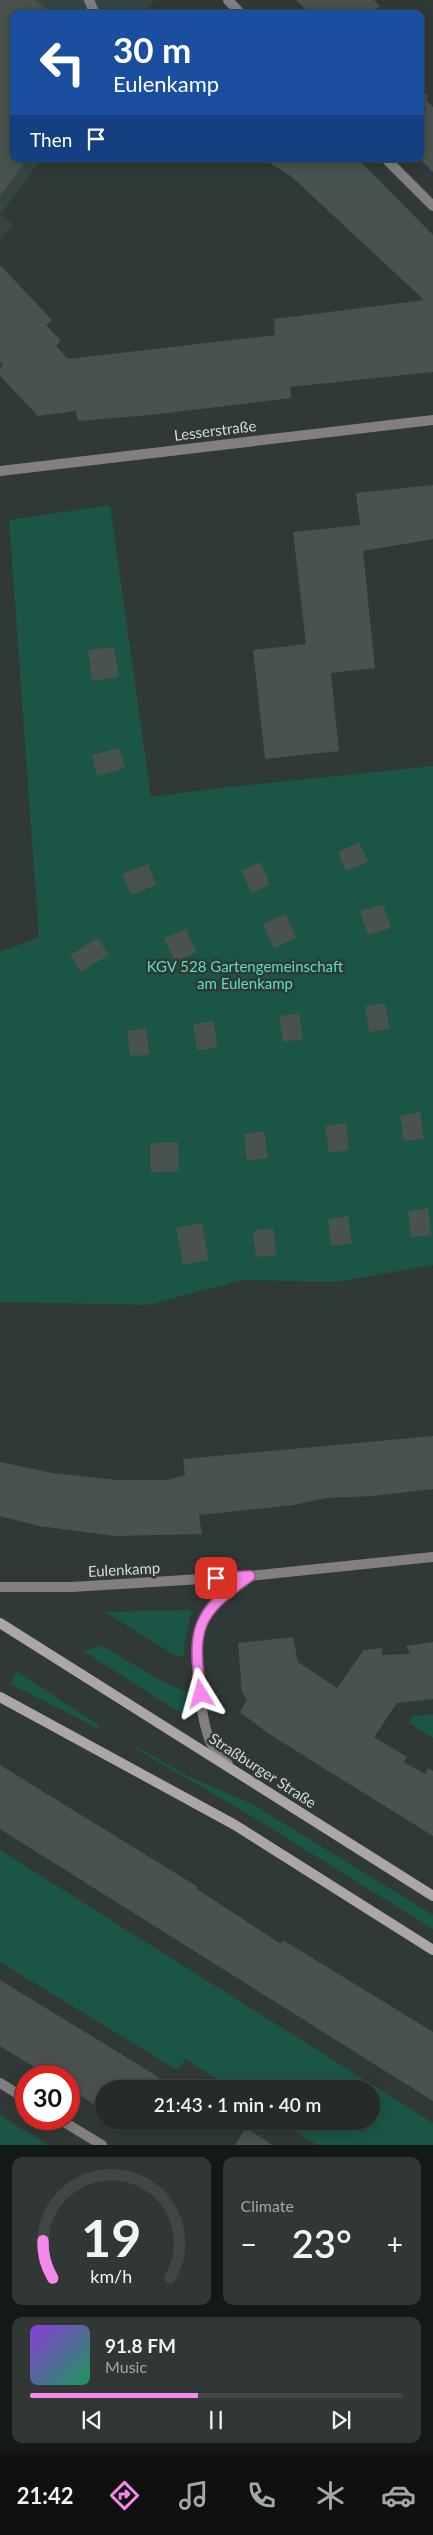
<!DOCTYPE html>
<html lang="en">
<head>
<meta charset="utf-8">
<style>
	:root { --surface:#242b28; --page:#303734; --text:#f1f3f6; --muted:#a3a7a8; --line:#414745; --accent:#f788eb }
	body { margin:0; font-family:Lato,sans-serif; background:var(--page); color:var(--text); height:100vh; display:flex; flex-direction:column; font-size:19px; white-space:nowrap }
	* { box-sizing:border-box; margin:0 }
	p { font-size:16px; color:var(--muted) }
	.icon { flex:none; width:28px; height:28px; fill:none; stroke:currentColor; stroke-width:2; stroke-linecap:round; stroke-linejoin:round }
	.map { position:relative; height:2145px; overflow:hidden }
	.sheet { display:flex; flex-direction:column; gap:12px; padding:12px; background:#141816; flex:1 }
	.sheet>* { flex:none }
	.hud { position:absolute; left:10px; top:10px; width:414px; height:152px; border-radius:10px; box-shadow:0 2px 12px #0003,0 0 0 1px var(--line); background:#1a4fa0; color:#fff; overflow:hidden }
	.speed { position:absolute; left:15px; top:2065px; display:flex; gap:10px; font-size:25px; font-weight:700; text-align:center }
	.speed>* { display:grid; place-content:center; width:65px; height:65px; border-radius:50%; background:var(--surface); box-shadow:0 2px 12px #0003,0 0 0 1px var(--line); line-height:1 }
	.speed .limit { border:8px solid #d22; background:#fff; color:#111 }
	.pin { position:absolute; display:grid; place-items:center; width:42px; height:42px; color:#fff; margin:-21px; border-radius:10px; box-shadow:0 2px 8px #0006 }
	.me { position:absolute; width:55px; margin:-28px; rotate:352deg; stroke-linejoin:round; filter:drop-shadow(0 0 4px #0008) }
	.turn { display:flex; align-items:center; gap:18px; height:105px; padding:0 20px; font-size:22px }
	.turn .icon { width:65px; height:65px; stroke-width:2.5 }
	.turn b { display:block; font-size:35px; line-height:42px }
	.then { display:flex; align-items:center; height:48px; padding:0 20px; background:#0003; gap:10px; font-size:19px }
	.big { font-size:38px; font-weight:600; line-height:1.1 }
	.sheet .widget { flex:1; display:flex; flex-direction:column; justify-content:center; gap:8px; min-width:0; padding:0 18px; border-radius:10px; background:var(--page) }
	.sheet .dial { align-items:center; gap:0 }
	.dial svg { height:130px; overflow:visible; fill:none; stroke:var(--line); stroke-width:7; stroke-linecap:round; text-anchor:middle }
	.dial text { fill:var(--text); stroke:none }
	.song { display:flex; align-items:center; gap:15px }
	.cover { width:60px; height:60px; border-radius:8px; background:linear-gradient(135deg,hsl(270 70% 55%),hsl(150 70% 35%)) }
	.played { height:5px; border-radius:2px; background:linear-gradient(90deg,var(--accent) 45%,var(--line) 45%) }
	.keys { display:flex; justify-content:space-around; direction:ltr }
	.heat { display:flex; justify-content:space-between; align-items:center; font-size:28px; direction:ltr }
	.sheet .tiles { flex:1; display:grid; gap:12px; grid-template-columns:1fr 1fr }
	.widget:last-child { grid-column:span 2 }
	.trip { position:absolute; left:95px; top:2080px; width:285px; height:50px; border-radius:25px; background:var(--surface); box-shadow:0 2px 12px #0003,0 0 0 1px var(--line); font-weight:600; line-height:50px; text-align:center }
	.tabs { display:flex; height:80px; justify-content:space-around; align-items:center; background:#0e1110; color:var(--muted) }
	.tabs .icon { width:35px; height:35px }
	.tabs .selected { color:var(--accent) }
	.tabs b { font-size:22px; color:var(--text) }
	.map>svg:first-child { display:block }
	.built { fill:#354540 }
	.green { fill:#1a5546 }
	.building { fill:#49524f }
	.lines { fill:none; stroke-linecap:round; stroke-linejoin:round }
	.lane { stroke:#827e81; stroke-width:10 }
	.street { stroke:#827e81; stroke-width:10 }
	.secondary { stroke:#aca6ab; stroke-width:10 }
	.route-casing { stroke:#a15899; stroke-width:12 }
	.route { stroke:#f788eb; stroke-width:9 }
	.labels { text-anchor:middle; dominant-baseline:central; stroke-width:5; stroke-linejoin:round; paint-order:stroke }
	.street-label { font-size:15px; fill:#d5dad8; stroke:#303936 }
	.park-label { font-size:15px; fill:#55e0bd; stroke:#303936 }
</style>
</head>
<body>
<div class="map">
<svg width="433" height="2145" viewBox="0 0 433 2145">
	<rect width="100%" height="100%" fill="#303936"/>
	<path class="built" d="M0 0H154L145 14H14V159H41L0 215 13 224 0 240Z"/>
	<path class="green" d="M110 505 151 797 219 788 433 766V1265L336 1282 243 1280 148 1305 0 1302V952L39 937 9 520Z
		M192 1610 185 1639 184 1657 174 1655 105 1612Z
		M101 1645 158 1679 188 1693 192 1711 189 1716H185L83 1651Z
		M16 1671 99 1725 97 1728 10 1684Z
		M433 1715V1738L409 1723 413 1716Z
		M137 1747 188 1776 252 1804 433 1915V1929L243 1811 136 1749Z
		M0 1850 433 2123V2145H317L281 2121H371V2089H232L186 2059 177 2070 0 1962Z
		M0 2115 48 2145H0Z"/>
	<path class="building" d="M0 0H35L54 14H14V159H27L0 196Z
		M296 0H374L380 6 371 14H310Z
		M420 87 428 96 426 100 433 107V172L420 159Z
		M264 159H358L433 235V372L290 387 291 398 151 415 78 421 76 411 38 416 0 376V368L3 365 0 362V265L52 320 46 325 61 341 56 346 68 359 275 335 274 319 424 300 292 177Z
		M433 485V539L363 551 375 668 331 673 339 751 265 759 253 650 306 644 293 532 360 525 356 493Z
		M114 647 119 677 92 681 88 650Z
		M119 748 125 768 97 776 92 755Z
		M359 842 368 862 346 871 338 852Z
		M260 862 270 884 252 893 241 871Z
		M148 864 156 885 131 895 122 874Z
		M383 904 391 928 368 935 360 911Z
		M286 914 296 938 274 948 263 924Z
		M186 929 196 952 175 962 164 938Z
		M98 938 109 955 81 972 70 955Z
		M385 1003 390 1029 369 1032 365 1006Z
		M299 1013 303 1039 283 1042 279 1016Z
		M214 1021 217 1048 197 1050 193 1024Z
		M146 1028 150 1054 130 1057 127 1031Z
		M420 1112 424 1139 404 1141 400 1115Z
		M346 1123 349 1150 329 1153 325 1126Z
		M264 1131 268 1158 247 1161 244 1134Z
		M178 1142 179 1171 151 1173 150 1143Z
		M428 1208 431 1235 411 1238 408 1211Z
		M348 1216 352 1243 331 1246 328 1219Z
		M202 1223 209 1260 183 1265 176 1228Z
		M273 1228 277 1255 256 1257 253 1231Z
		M433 1436V1489L373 1496 327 1498 293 1505 199 1515 202 1534 115 1536 39 1526 0 1516V1462L52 1473 117 1480H168L185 1475 183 1459Z
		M293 1637 298 1662 337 1688 364 1650 382 1648V1655L410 1654 406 1646 433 1642V1699L397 1703 374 1737 407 1757 404 1762 425 1774 428 1768 433 1771V1836L269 1734 240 1712 247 1699 242 1692 238 1643Z
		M0 1765 198 1887 197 1889 273 1939 281 1944 283 1940 433 2032V2101L0 1829Z
		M0 1980 165 2081 161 2089H104V2110L69 2089V2076H49L0 2046Z
		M122 2121H142L136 2130Z
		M246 2128 272 2145H235Z"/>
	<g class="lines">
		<path class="lane" d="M89 0 95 14"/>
		<path class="street" d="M228 0 241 14
			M386 159 433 206
			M0 471 433 420
			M0 1587H72L250 1576 433 1557
			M228 1764C221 1758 215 1751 211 1743 201 1722 193 1655 199 1632 200 1625 205 1617 208 1611 218 1596 235 1586 249 1576
			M0 2083 26 2099
			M59 2119 102 2145"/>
		<path class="secondary" d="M0 1623 433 1896
			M0 1697 235 1825 433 1950"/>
	</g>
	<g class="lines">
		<g class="route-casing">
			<path id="route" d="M201 1694C192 1629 195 1614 250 1576L216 1578"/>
		</g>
		<use href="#route" class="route"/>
	</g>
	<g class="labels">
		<g class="street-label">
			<text transform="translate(215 430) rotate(-7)">Lesserstraße</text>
			<text transform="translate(124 1569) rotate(-3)">Eulenkamp</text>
			<text transform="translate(263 1770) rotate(33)">Straßburger Straße</text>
		</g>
		<g class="park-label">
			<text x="245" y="966">KGV 528 Gartengemeinschaft<tspan x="245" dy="17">am Eulenkamp</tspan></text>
		</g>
	</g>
</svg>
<div class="speed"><div class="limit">30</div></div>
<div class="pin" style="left:216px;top:1578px;background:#d93025"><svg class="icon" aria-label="arrive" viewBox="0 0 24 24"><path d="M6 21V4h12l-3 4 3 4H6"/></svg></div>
<svg class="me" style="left:201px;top:1694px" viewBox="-20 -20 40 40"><path d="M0-17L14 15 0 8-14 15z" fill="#f788eb" stroke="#fff" stroke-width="4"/></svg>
<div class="trip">21:43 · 1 min · 40 m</div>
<div class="hud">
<div class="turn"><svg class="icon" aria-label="left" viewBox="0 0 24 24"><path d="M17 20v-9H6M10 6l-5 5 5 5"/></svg><div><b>30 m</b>Eulenkamp</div></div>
<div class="then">Then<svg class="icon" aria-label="arrive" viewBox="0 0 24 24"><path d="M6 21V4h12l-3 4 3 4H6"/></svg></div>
</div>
</div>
<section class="sheet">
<div class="tiles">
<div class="widget dial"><svg viewBox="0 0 100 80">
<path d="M14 69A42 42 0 1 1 86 69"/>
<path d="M14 69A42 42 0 0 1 8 46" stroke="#f788eb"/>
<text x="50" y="56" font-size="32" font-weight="700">19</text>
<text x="50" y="72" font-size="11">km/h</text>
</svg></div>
<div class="widget"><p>Climate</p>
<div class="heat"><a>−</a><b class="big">23°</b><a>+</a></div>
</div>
<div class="widget">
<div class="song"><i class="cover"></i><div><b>91.8 FM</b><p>Music</p></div></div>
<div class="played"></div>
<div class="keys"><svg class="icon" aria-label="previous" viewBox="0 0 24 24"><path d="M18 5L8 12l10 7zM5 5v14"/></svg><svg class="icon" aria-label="pause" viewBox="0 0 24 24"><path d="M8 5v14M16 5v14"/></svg><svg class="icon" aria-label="next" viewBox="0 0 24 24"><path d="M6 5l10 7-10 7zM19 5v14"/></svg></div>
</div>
</div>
</section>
<nav class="tabs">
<b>21:42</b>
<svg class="icon selected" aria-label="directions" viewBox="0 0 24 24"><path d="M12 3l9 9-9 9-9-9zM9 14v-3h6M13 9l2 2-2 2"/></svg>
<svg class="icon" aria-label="music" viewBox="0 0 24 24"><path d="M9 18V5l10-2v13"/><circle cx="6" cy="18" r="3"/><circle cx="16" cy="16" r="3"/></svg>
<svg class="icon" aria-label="phone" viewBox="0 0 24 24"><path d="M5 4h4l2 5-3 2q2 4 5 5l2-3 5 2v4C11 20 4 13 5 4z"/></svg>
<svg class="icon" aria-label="climate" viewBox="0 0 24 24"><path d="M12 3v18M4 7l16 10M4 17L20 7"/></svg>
<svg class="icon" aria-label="car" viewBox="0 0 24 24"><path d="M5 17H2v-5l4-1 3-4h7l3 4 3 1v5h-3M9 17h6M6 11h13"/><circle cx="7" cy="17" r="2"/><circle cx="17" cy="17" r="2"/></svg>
</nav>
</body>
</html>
